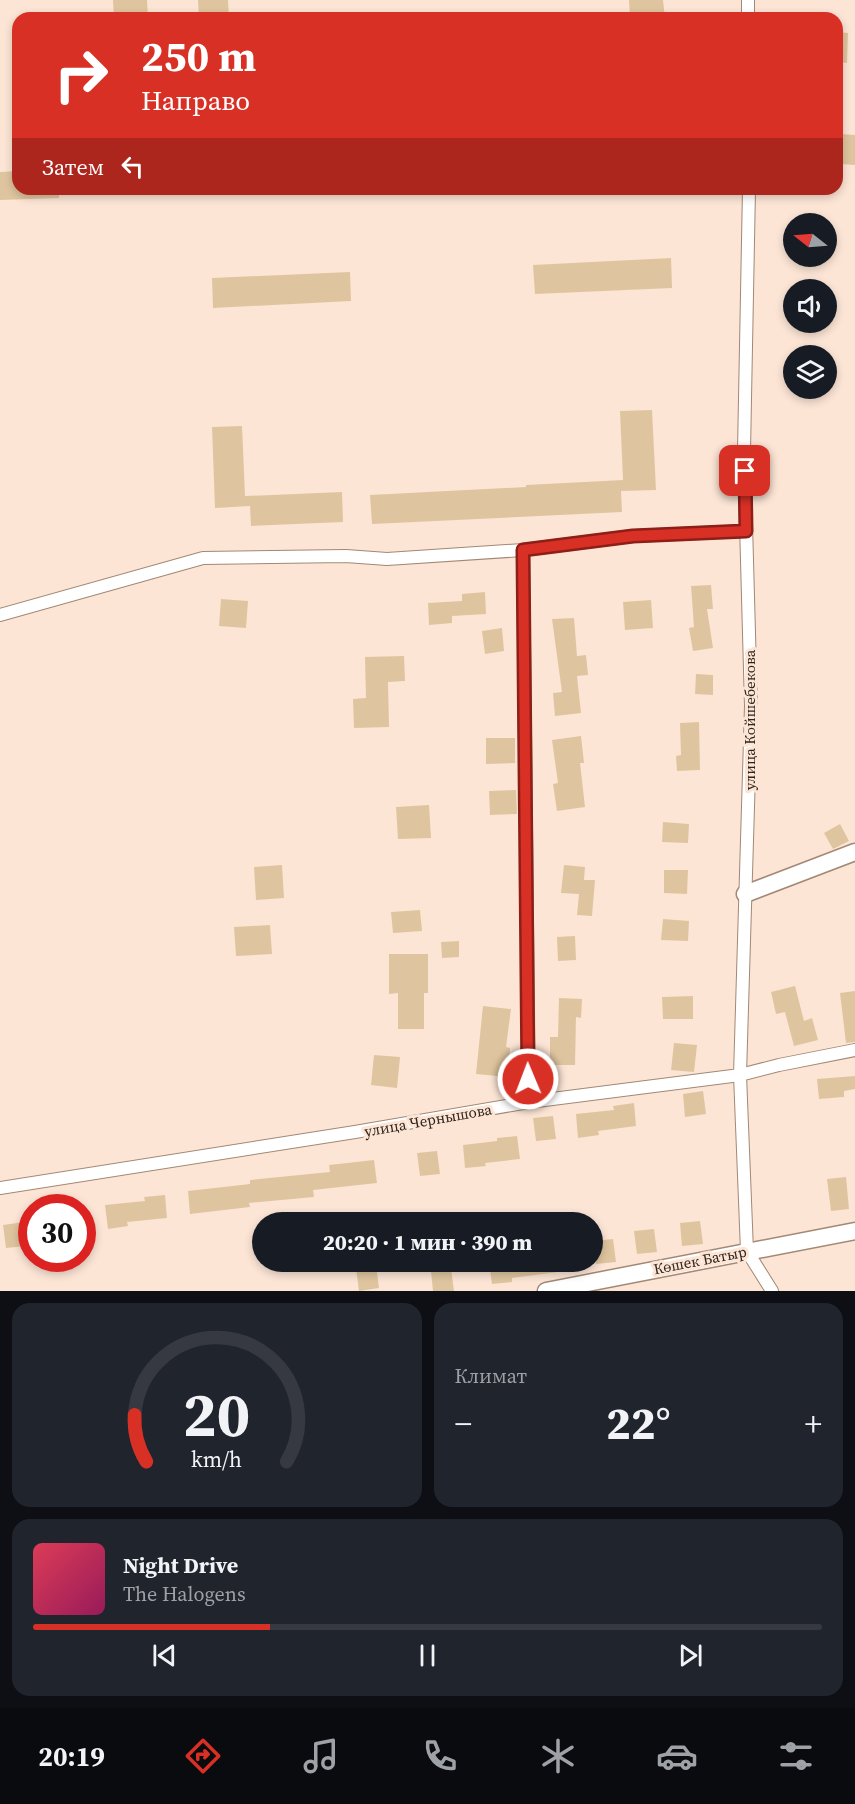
<!DOCTYPE html>
<html lang="ru">
<head>
<meta charset="utf-8">
<style>
	:root { --surface:#171b24; --page:#20242c; --text:#f1f3f6; --muted:#9ea1a6; --line:#363941; --accent:#d93025 }
	body { margin:0; font-family:"Source Serif 4",serif; background:var(--page); color:var(--text); height:100vh; display:flex; flex-direction:column; font-size:22px; white-space:nowrap }
	* { box-sizing:border-box; margin:0 }
	p { font-size:20px; color:var(--muted) }
	.icon { flex:none; width:33px; height:33px; fill:none; stroke:currentColor; stroke-width:2; stroke-linecap:round; stroke-linejoin:round }
	.map { position:relative; height:1291px; overflow:hidden }
	.sheet { display:flex; flex-direction:column; gap:12px; padding:12px; background:#0d0f14; flex:1 }
	.sheet>* { flex:none }
	.banner { position:absolute; left:12px; top:12px; width:831px; height:183px; border-radius:18px; box-shadow:0 3px 9px #0003; background:#d93025; color:#fff; overflow:hidden }
	.needle { width:39px; rotate:287deg }
	.buttons { position:absolute; left:783px; top:213px; display:grid; gap:12px }
	.buttons a { display:grid; place-items:center; width:54px; height:54px; border-radius:50%; background:var(--surface); box-shadow:0 3px 9px #0003; font-size:30px }
	.speed { position:absolute; left:18px; top:1194px; display:flex; gap:12px; font-size:30px; font-weight:700; text-align:center }
	.speed>* { display:grid; place-content:center; width:78px; height:78px; border-radius:50%; background:var(--surface); box-shadow:0 3px 9px #0003; line-height:1 }
	.speed .limit { border:9px solid #d22; background:#fff; color:#111 }
	.pin { position:absolute; display:grid; place-items:center; width:51px; height:51px; color:#fff; margin:-26px; border-radius:12px; box-shadow:0 3px 9px #0006 }
	.me { position:absolute; width:66px; margin:-33px; rotate:359deg; stroke-linejoin:round; filter:drop-shadow(0 0 4px #0008) }
	.turn { display:flex; align-items:center; gap:21px; height:126px; padding:0 30px; font-size:27px }
	.turn .icon { width:78px; height:78px; stroke-width:2.5 }
	.turn b { display:block; font-size:42px; line-height:51px }
	.then { display:flex; align-items:center; height:57px; padding:0 30px; background:#0003; gap:12px; font-size:22px }
	.big { font-size:45px; font-weight:800; line-height:1.1 }
	.sheet .tile { flex:1; display:flex; flex-direction:column; justify-content:center; gap:9px; min-width:0; padding:0 21px; border-radius:18px; background:var(--page) }
	.sheet .dial { align-items:center; gap:0 }
	.dial svg { height:156px; overflow:visible; fill:none; stroke:var(--line); stroke-width:7; stroke-linecap:round; text-anchor:middle }
	.dial text { fill:var(--text); stroke:none }
	.song { display:flex; align-items:center; gap:18px }
	.cover { width:72px; height:72px; border-radius:9px; background:linear-gradient(135deg,hsl(350 70% 55%),hsl(330 70% 35%)) }
	.played { height:6px; border-radius:3px; background:linear-gradient(90deg,var(--accent) 30%,var(--line) 30%) }
	.keys { display:flex; justify-content:space-around; direction:ltr }
	.heat { display:flex; justify-content:space-between; align-items:center; font-size:33px; direction:ltr }
	.sheet .tiles { flex:1; display:grid; gap:12px; grid-template-columns:1fr 1fr }
	.tile:last-child { grid-column:span 2 }
	.trip { position:absolute; left:252px; top:1212px; width:351px; height:60px; border-radius:30px; background:var(--surface); box-shadow:0 3px 9px #0003; font-weight:800; line-height:60px; text-align:center }
	.tab-bar { display:flex; height:96px; justify-content:space-around; align-items:center; background:#090b0e; color:var(--muted) }
	.tab-bar .icon { width:42px; height:42px }
	.tab-bar .active { color:var(--accent) }
	.tab-bar b { font-size:27px; color:var(--text) }
	.map>svg:first-child { display:block }
	.building { fill:#dfc59f }
	.lines { fill:none; stroke-linecap:round; stroke-linejoin:round }
	.street-casing { stroke:#a28875; stroke-width:14 }
	.secondary-casing { stroke:#a28875; stroke-width:19 }
	.street { stroke:#fff; stroke-width:12 }
	.secondary { stroke:#fff; stroke-width:16 }
	.route-casing { stroke:#8d1f18; stroke-width:15 }
	.route { stroke:#d93025; stroke-width:10 }
	.labels { text-anchor:middle; dominant-baseline:central; stroke-width:6; stroke-linejoin:round; paint-order:stroke }
	.street-label { font-size:15px; fill:#2e241c; stroke:#fce5d5 }
</style>
</head>
<body>
<div class="map">
<svg width="855" height="1291" viewBox="0 0 855 1291">
	<rect width="100%" height="100%" fill="#fce5d5"/>
	<path class="building" d="M113 0H147L148 18H114Z
		M198 0H228L229 18H199Z
		M629 0H663L665 18H630Z
		M837 32 848 33 847 63 837 62Z
		M841 134 855 135V165L840 164Z
		M18 171V189H59V198L0 200V172Z
		M671 258 672 288 535 294 533 265Z
		M350 272 351 301 213 308 212 278Z
		M652 410 656 490 621 491 622 512 372 524 370 495 526 487V485L623 480 620 411Z
		M242 426 245 496 342 492 343 522 251 526 250 506 215 508 212 427Z
		M711 585 713 609H707L713 648 693 651 689 628 694 627 691 586Z
		M485 592 486 614 452 616V623L429 625 428 603 462 601V594Z
		M221 599 248 601 246 628 219 626Z
		M651 600 653 628 625 630 623 602Z
		M574 618 577 656 586 655 588 675 577 676 581 713 555 716 553 693 562 692 552 619Z
		M502 628 504 651 485 654 482 631Z
		M404 656 405 681 388 682 389 727 354 728 353 699 366 698 365 657Z
		M696 674 713 675V695L695 694Z
		M699 722 700 770 677 771 676 756 681 755 680 723Z
		M581 736 584 763H580L585 807 557 811 553 784 558 783 552 740Z
		M486 738H515V763L486 764Z
		M516 790 517 814 490 815 489 791Z
		M429 805 431 838 398 839 396 807Z
		M663 822 689 824 688 843 662 842Z
		M840 824 849 841 833 849 824 833Z
		M282 865 284 898 256 900 254 867Z
		M564 865 585 867 584 880H595L592 916 577 915 579 894 561 893Z
		M664 870H688L687 894 664 893Z
		M420 910 422 931 393 933 391 912Z
		M663 919 689 921 688 941 661 940Z
		M270 925 272 954 236 956 234 927Z
		M575 936 576 960 558 961 557 937Z
		M459 941V957L442 958 441 942Z
		M389 954H428V993H424V1029H398V993L389 994Z
		M795 986 804 1021 812 1018 818 1040 794 1046 785 1012 776 1014 771 992Z
		M855 991V1042L846 1043 840 993Z
		M693 996V1019H663L662 997Z
		M559 998 582 999 581 1018 576 1017 575 1065H550V1037H558Z
		M483 1006 511 1009 506 1047 510 1048 508 1077 476 1074Z
		M674 1043 697 1045 694 1072 671 1070Z
		M374 1055 400 1057 397 1088 371 1085Z
		M855 1076V1089L844 1091V1097L819 1099 817 1079Z
		M703 1091 706 1114 685 1117 683 1094Z
		M634 1103 636 1126 598 1131 599 1135 578 1138 576 1114 614 1110 613 1106Z
		M553 1116 556 1139 536 1141 533 1118Z
		M517 1136 520 1159 485 1163 486 1166 465 1168 463 1145 497 1141V1138Z
		M437 1151 440 1174 420 1176 417 1153Z
		M374 1160 377 1183 313 1190 314 1197 249 1203 250 1207 190 1214 188 1191 250 1184V1180L330 1172 329 1165Z
		M846 1177 849 1209 831 1211 827 1179Z
		M165 1195 167 1218 127 1222 128 1226 108 1229 105 1205 145 1201 144 1197Z
		M700 1221 703 1244 682 1246 680 1223Z
		M24 1222 26 1246 6 1248 3 1225Z
		M654 1229 657 1252 637 1254 634 1231Z
		M613 1239 616 1262 596 1264 593 1241Z
		M489 1262H580L581 1269 512 1278V1282L492 1284Z
		M376 1265 379 1288 359 1291 356 1268Z
		M451 1269 454 1291H433L431 1271Z"/>
	<g class="lines">
		<g class="street-casing">
			<path id="street" d="M748 0V18
				M749 189 744 451 751 706 740 1075 747 1251 772 1291
				M523 550 529 1102
				M0 615 203 558 346 556 387 559 523 550 633 536 746 531
				M0 1188 355 1132 529 1102 740 1075 779 1065 855 1050"/>
		</g>
		<g class="secondary-casing">
			<path id="secondary" d="M745 894 855 852
				M546 1291 855 1231"/>
		</g>
		<use href="#street" class="street"/>
		<use href="#secondary" class="secondary"/>
	</g>
	<g class="lines">
		<g class="route-casing">
			<path id="route" d="M528 1079 523 550 633 536 746 531 745 471"/>
		</g>
		<use href="#route" class="route"/>
	</g>
	<g class="labels">
		<g class="street-label">
			<text transform="translate(749 720) rotate(-90)">улица Койшебекова</text>
			<text transform="translate(428 1120) rotate(-10)">улица Чернышова</text>
			<text transform="translate(700 1260) rotate(-11)">Көшек Батыр</text>
		</g>
	</g>
</svg>
<div class="buttons">
<a><svg class="needle" viewBox="-14 -14 28 28"><path d="M0-13l5 13h-10z" fill="#e53935"/><path d="M0 13l5-13h-10z" fill="#9ea1a6"/></svg></a>
<a><svg class="icon" aria-label="sound" viewBox="0 0 24 24"><path d="M4 9h4l5-4v14l-5-4H4zM17 9q2 3 0 6"/></svg></a>
<a><svg class="icon" aria-label="layers" viewBox="0 0 24 24"><path d="M12 4l9 5-9 5-9-5zM3 14l9 5 9-5"/></svg></a>
</div>
<div class="speed"><div class="limit">30</div></div>
<div class="pin" style="left:745px;top:471px;background:#d93025"><svg class="icon" aria-label="arrive" viewBox="0 0 24 24"><path d="M6 21V4h12l-3 4 3 4H6"/></svg></div>
<svg class="me" style="left:528px;top:1079px" viewBox="-20 -20 40 40"><circle r="17" fill="#d93025" stroke="#fff" stroke-width="3"/><path d="M0-11L8 9 0 5-8 9z" fill="#fff"/></svg>
<div class="trip">20:20 · 1 мин · 390 m</div>
<div class="banner">
<div class="turn"><svg class="icon" aria-label="right" viewBox="0 0 24 24"><path d="M7 20v-9h11M14 6l5 5-5 5"/></svg><div><b>250 m</b>Направо</div></div>
<div class="then">Затем<svg class="icon" aria-label="left" viewBox="0 0 24 24"><path d="M17 20v-9H6M10 6l-5 5 5 5"/></svg></div>
</div>
</div>
<section class="sheet">
<div class="tiles">
<div class="tile dial"><svg viewBox="0 0 100 80">
<path d="M14 69A42 42 0 1 1 86 69"/>
<path d="M14 69A42 42 0 0 1 8 45" stroke="#d93025"/>
<text x="50" y="56" font-size="32" font-weight="700">20</text>
<text x="50" y="72" font-size="11">km/h</text>
</svg></div>
<div class="tile"><p>Климат</p>
<div class="heat"><a>−</a><b class="big">22°</b><a>+</a></div>
</div>
<div class="tile">
<div class="song"><i class="cover"></i><div><b>Night Drive</b><p>The Halogens</p></div></div>
<div class="played"></div>
<div class="keys"><svg class="icon" aria-label="previous" viewBox="0 0 24 24"><path d="M18 5L8 12l10 7zM5 5v14"/></svg><svg class="icon" aria-label="pause" viewBox="0 0 24 24"><path d="M8 5v14M16 5v14"/></svg><svg class="icon" aria-label="next" viewBox="0 0 24 24"><path d="M6 5l10 7-10 7zM19 5v14"/></svg></div>
</div>
</div>
</section>
<nav class="tab-bar">
<b>20:19</b>
<svg class="icon active" aria-label="directions" viewBox="0 0 24 24"><path d="M12 3l9 9-9 9-9-9zM9 14v-3h6M13 9l2 2-2 2"/></svg>
<svg class="icon" aria-label="music" viewBox="0 0 24 24"><path d="M9 18V5l10-2v13"/><circle cx="6" cy="18" r="3"/><circle cx="16" cy="16" r="3"/></svg>
<svg class="icon" aria-label="phone" viewBox="0 0 24 24"><path d="M5 4h4l2 5-3 2q2 4 5 5l2-3 5 2v4C11 20 4 13 5 4z"/></svg>
<svg class="icon" aria-label="climate" viewBox="0 0 24 24"><path d="M12 3v18M4 7l16 10M4 17L20 7"/></svg>
<svg class="icon" aria-label="car" viewBox="0 0 24 24"><path d="M5 17H2v-5l4-1 3-4h7l3 4 3 1v5h-3M9 17h6M6 11h13"/><circle cx="7" cy="17" r="2"/><circle cx="17" cy="17" r="2"/></svg>
<svg class="icon" aria-label="filters" viewBox="0 0 24 24"><path d="M4 7h16M4 17h16"/><circle cx="9" cy="7" r="2"/><circle cx="15" cy="17" r="2"/></svg>
</nav>
</body>
</html>
